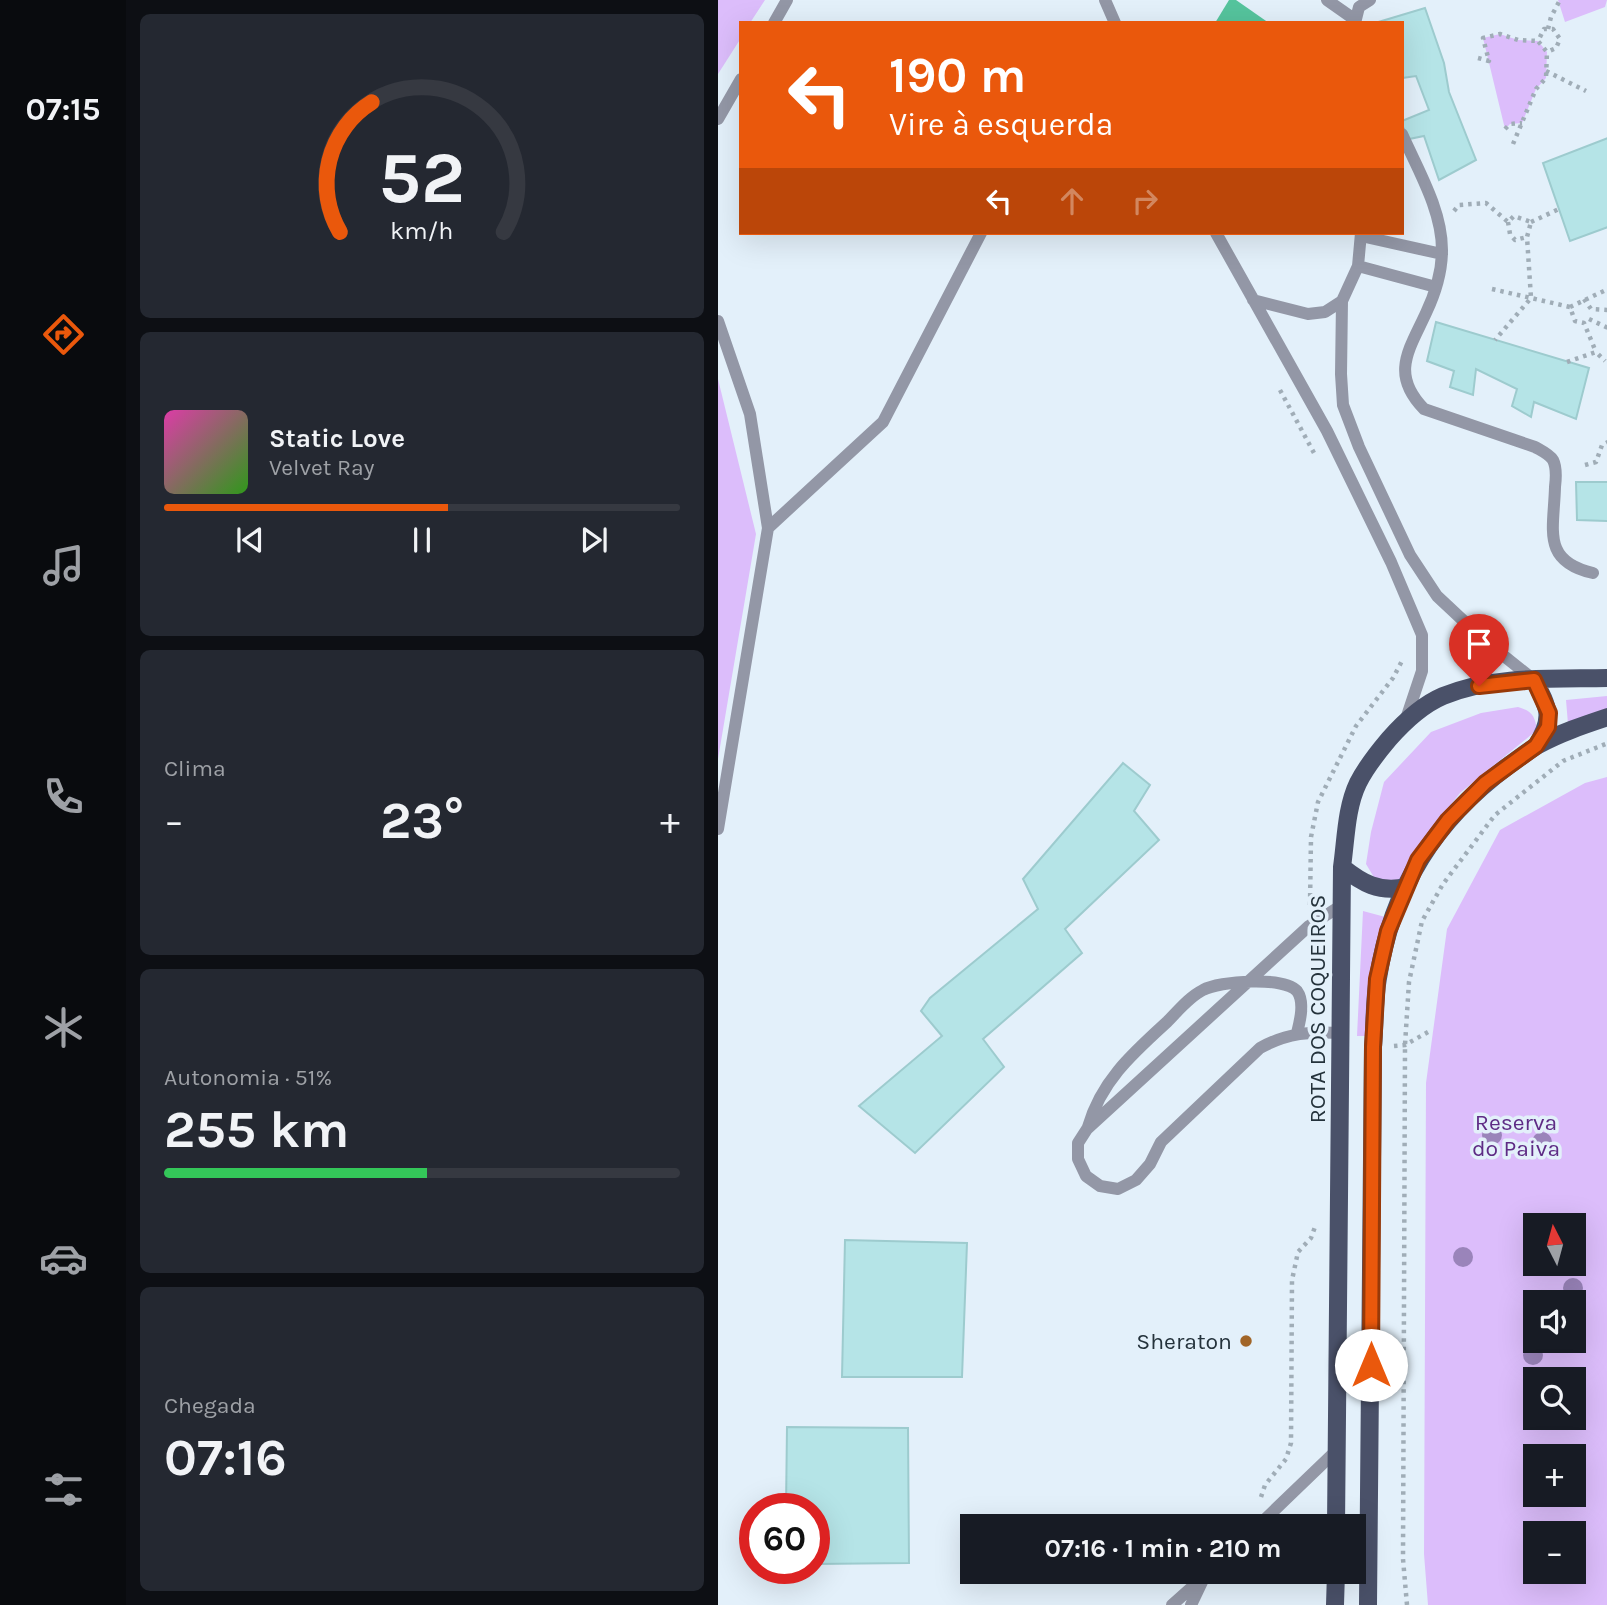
<!DOCTYPE html>
<html lang="pt">
<head>
<meta charset="utf-8">
<style>
	:root { --surface:#171b24; --page:#242831; --text:#f1f3f6; --muted:#9ea1a6; --line:#363941; --accent:#ea580c }
	body { margin:0; font-family:Karla,sans-serif; background:var(--page); color:var(--text); height:100vh; display:flex; flex-direction:column; font-size:26px; white-space:nowrap }
	* { box-sizing:border-box; margin:0 }
	p { font-size:23px; color:var(--muted) }
	.icon { flex:none; width:38px; height:38px; fill:none; stroke:currentColor; stroke-width:2; stroke-linecap:round; stroke-linejoin:round }
	.map { position:relative; flex:1; overflow:hidden }
	.drawer { display:flex; flex-direction:column; gap:14px; padding:14px; background:#0d0f14; width:592px }
	.drawer>* { flex:none }
	.top-card { position:absolute; left:21px; top:21px; width:665px; height:214px; border-radius:0px; box-shadow:0 7px 28px #0002; background:#ea580c; color:#fff; overflow:hidden }
	.needle { width:46px; rotate:354deg }
	.fabs { position:absolute; left:805px; top:1213px; display:grid; gap:14px }
	.fabs a { display:grid; place-items:center; width:63px; height:63px; border-radius:0px; background:var(--surface); box-shadow:0 7px 28px #0002; font-size:35px }
	.speed { position:absolute; left:21px; top:1493px; display:flex; gap:14px; font-size:35px; font-weight:700; text-align:center }
	.speed>* { display:grid; place-content:center; width:91px; height:91px; border-radius:50%; background:var(--surface); box-shadow:0 7px 28px #0002; line-height:1 }
	.speed .limit { border:10px solid #d22; background:#fff; color:#111 }
	.pin { position:absolute; display:grid; place-items:center; width:60px; height:60px; color:#fff; margin:-72px -30px; border-radius:50% 50% 50% 0; rotate:-45deg; box-shadow:0 0 7px #0007 }
	.pin .icon { rotate:45deg }
	.me { position:absolute; width:77px; margin:-38px; rotate:0deg; stroke-linejoin:round; filter:drop-shadow(0 0 5px #0008) }
	.turn { display:flex; align-items:center; gap:24px; height:147px; padding:0 35px; font-size:32px }
	.turn .icon { width:91px; height:91px; stroke-width:2.5 }
	.turn b { display:block; font-size:49px; line-height:60px }
	.lanes { display:flex; align-items:center; height:66px; padding:0 35px; background:#0003; justify-content:center; gap:35px; direction:ltr }
	.lanes .off { opacity:.35 }
	.big { font-size:52px; font-weight:700; line-height:1.1 }
	.drawer .card { flex:1; display:flex; flex-direction:column; justify-content:center; gap:10px; min-width:0; padding:0 24px; border-radius:10px; background:var(--page) }
	.drawer .dial { align-items:center; gap:0 }
	.dial svg { height:182px; overflow:visible; fill:none; stroke:var(--line); stroke-width:7; stroke-linecap:round; text-anchor:middle }
	.dial text { fill:var(--text); stroke:none }
	.song { display:flex; align-items:center; gap:21px }
	.cover { width:84px; height:84px; border-radius:10px; background:linear-gradient(135deg,hsl(320 70% 55%),hsl(110 70% 35%)) }
	.played { height:7px; border-radius:4px; background:linear-gradient(90deg,var(--accent) 55%,var(--line) 55%) }
	.keys { display:flex; justify-content:space-around; direction:ltr }
	.heat { display:flex; justify-content:space-between; align-items:center; font-size:38px; direction:ltr }
	.charge { height:10px; border-radius:5px; background:linear-gradient(90deg,#34c759 51%,var(--line) 0) }
	.trip { position:absolute; left:242px; top:1514px; width:406px; height:70px; border-radius:0px; background:var(--surface); box-shadow:0 7px 28px #0002; font-weight:700; line-height:70px; text-align:center }
	main { display:flex; flex:1; min-height:0 }
	.dock { display:flex; flex-direction:column; width:126px; justify-content:space-around; align-items:center; background:#090b0e; color:var(--muted) }
	.dock .icon { width:49px; height:49px }
	.dock .on { color:var(--accent) }
	.dock b { font-size:32px; color:var(--text) }
	.map>svg:first-child { display:block }
	.green { fill:#dcbdfb; fill-rule:evenodd }
	.water { fill:#55c49d }
	.building { fill:#b5e4e7; stroke:#9dcbce; stroke-width:2 }
	.lines { fill:none; stroke-linecap:round; stroke-linejoin:round }
	.path { stroke:#a0adb7; stroke-width:4.5; stroke-dasharray:3.5 5; stroke-linecap:butt }
	.service { stroke:#9397a6; stroke-width:12 }
	.primary { stroke:#4a5169; stroke-width:18 }
	.tree { fill:#9a84ba }
	.route-casing { stroke:#983908; stroke-width:18 }
	.route { stroke:#ea580c; stroke-width:12 }
	.poi-dot { fill:#a16528; stroke:#e3f0fa; stroke-width:2.5 }
	.labels { text-anchor:middle; dominant-baseline:central; stroke-width:7; stroke-linejoin:round; paint-order:stroke }
	.street-label { font-size:23px; fill:#24323b; stroke:#e3f0fa }
	.park-label { font-size:23px; fill:#5e2b85; stroke:#e3f0fa }
	.poi-label { font-size:23px; fill:#24323b; stroke:#e3f0fa; text-anchor:end }
</style>
</head>
<body>
<main>
<nav class="dock">
<b>07:15</b>
<svg class="icon on" aria-label="directions" viewBox="0 0 24 24"><path d="M12 3l9 9-9 9-9-9zM9 14v-3h6M13 9l2 2-2 2"/></svg>
<svg class="icon" aria-label="music" viewBox="0 0 24 24"><path d="M9 18V5l10-2v13"/><circle cx="6" cy="18" r="3"/><circle cx="16" cy="16" r="3"/></svg>
<svg class="icon" aria-label="phone" viewBox="0 0 24 24"><path d="M5 4h4l2 5-3 2q2 4 5 5l2-3 5 2v4C11 20 4 13 5 4z"/></svg>
<svg class="icon" aria-label="climate" viewBox="0 0 24 24"><path d="M12 3v18M4 7l16 10M4 17L20 7"/></svg>
<svg class="icon" aria-label="car" viewBox="0 0 24 24"><path d="M5 17H2v-5l4-1 3-4h7l3 4 3 1v5h-3M9 17h6M6 11h13"/><circle cx="7" cy="17" r="2"/><circle cx="17" cy="17" r="2"/></svg>
<svg class="icon" aria-label="filters" viewBox="0 0 24 24"><path d="M4 7h16M4 17h16"/><circle cx="9" cy="7" r="2"/><circle cx="15" cy="17" r="2"/></svg>
</nav>
<section class="drawer">
<div class="card dial"><svg viewBox="0 0 100 80">
<path d="M14 69A42 42 0 1 1 86 69"/>
<path d="M14 69A42 42 0 0 1 28 12" stroke="#ea580c"/>
<text x="50" y="56" font-size="32" font-weight="700">52</text>
<text x="50" y="72" font-size="11">km/h</text>
</svg></div>
<div class="card">
<div class="song"><i class="cover"></i><div><b>Static Love</b><p>Velvet Ray</p></div></div>
<div class="played"></div>
<div class="keys"><svg class="icon" aria-label="previous" viewBox="0 0 24 24"><path d="M18 5L8 12l10 7zM5 5v14"/></svg><svg class="icon" aria-label="pause" viewBox="0 0 24 24"><path d="M8 5v14M16 5v14"/></svg><svg class="icon" aria-label="next" viewBox="0 0 24 24"><path d="M6 5l10 7-10 7zM19 5v14"/></svg></div>
</div>
<div class="card"><p>Clima</p>
<div class="heat"><a>−</a><b class="big">23°</b><a>+</a></div>
</div>
<div class="card"><p>Autonomia · 51%</p><b class="big">255 km</b><div class="charge"></div></div>
<div class="card"><p>Chegada</p><b class="big">07:16</b></div>
</section>
<div class="map">
<svg width="890" height="1605" viewBox="0 0 890 1605">
	<rect width="100%" height="100%" fill="#e3f0fa"/>
	<path class="green" d="M0 0H47L32 23H23V38L0 74Z
		M840 0H889L887 7 847 22Z
		M782 34 800 40 820 41 829 52 828 78 818 89 804 123 792 124 787 129 765 38Z
		M0 379 38 534 0 759Z
		M889 696V711L850 724 848 700Z
		M800 707C814 711 817 716 819 730L742 793 699 848 682 888 657 879 648 864 653 832 666 782 713 732 763 713Z
		M889 777V1605H710L706 1554 708 1083 729 929 782 830 867 783ZM817 1225H856V1264H817ZM817 1302H856V1340H817ZM817 1379H856V1418H817ZM817 1456H856V1494H817ZM856 1533V1572H817V1533Z
		M645 911 671 918 649 1036H639Z"/>
	<path class="water" d="M511 0H518L551 23H497Z"/>
	<path class="building" d="M707 8 726 63 731 92 758 160 721 180 706 136 691 139 684 125V121L711 110 698 76 684 78V23H657Z
		M890 138V227L852 241 825 163Z
		M718 322 871 368 858 419 816 402 813 417 794 406 799 389 758 369 755 395 732 387 736 371 709 361Z
		M858 482H890V521L859 520Z
		M405 763 432 785 416 811 441 840 347 929 364 953 265 1039 286 1067 197 1153 141 1106 224 1036 203 1011 212 998 320 909 305 879Z
		M127 1240 249 1243 244 1377H124Z
		M69 1427 190 1428 191 1563 96 1564V1508H68Z"/>
	<g class="lines">
		<path class="path" d="M830 29 833 17 842 0
			M760 58 771 61 765 38 782 34 800 40 820 41
			M828 71 868 91
			M787 129 792 124 804 123
			M795 144 818 89 828 78 829 52 820 41 826 29H835L842 39 838 48 829 52
			M736 211 741 205 768 203 790 222 796 216 813 222 809 237 813 298 777 340
			M790 222 792 234 797 240 809 237
			M813 222 841 209
			M774 289 852 307 857 321 866 323 878 352
			M866 299 873 309 890 310
			M852 307 890 289
			M871 319 890 328
			M849 362 878 352 887 361
			M562 390 596 453
			M867 465 878 462 884 445 890 442
			M592 905 593 837 600 802 638 726 675 678 685 659
			M593 949 595 982
			M676 1046 687 1045 710 1032
			M543 1497 547 1485 568 1459 573 1443 574 1280 580 1252 593 1238 598 1224
			M689 1605 685 1559 687 1045 691 982 704 921 725 884 777 815 845 761 890 743"/>
		<path class="service" d="M387 0 397 23
			M609 0 636 19
			M56 23 69 0
			M637 23 641 7 652 0
			M0 119 23 79
			M684 134C700 170 724 210 724 250 724 271 717 294 708 313 691 350 672 374 706 409L817 447C824 451 831 454 835 460 839 468 838 479 837 487 836 529 823 561 875 573
			M498 233 609 431 673 562 704 635V671L688 719
			M643 233 640 266 624 301 623 374 625 405 641 447 692 555 719 596 766 640 816 680
			M643 236 724 254
			M640 266 718 287
			M535 300 590 314 607 312 624 301
			M0 321 32 414 50 528 0 829
			M50 528 165 422 263 233
			M623 1033C593 1031 569 1033 542 1048L443 1142 432 1164 418 1180 400 1189 382 1186 368 1176 360 1159V1143L369 1129 591 926 624 905
			M370 1127C383 1081 415 1053 449 1022 460 1011 471 997 485 990 501 981 566 976 579 991 587 1002 582 1021 579 1033
			M540 1526 620 1449
			M454 1605 491 1572
			M473 1605 484 1582"/>
		<path class="primary" d="M816 680C831 708 836 718 818 746
			M624 867C644 883 661 893 688 887
			M618 1526 624 867C628 839 628 808 640 783 648 767 660 752 671 739 686 722 704 705 725 696 776 675 836 679 890 678
			M617 1605 618 1572
			M650 1605 655 1047C657 1024 656 1000 660 978 674 888 717 820 790 766 800 759 810 751 820 745 842 733 866 725 890 717"/>
	</g>
	<g class="tree">
		<circle cx="774" cy="1135" r="10"/>
		<circle cx="824" cy="1142" r="10"/>
		<circle cx="745" cy="1257" r="10"/>
		<circle cx="855" cy="1288" r="10"/>
		<circle cx="815" cy="1355" r="10"/>
	</g>
	<g class="lines">
		<g class="route-casing">
			<path id="route" d="M653 1365 655 1047 659 979 670 931 700 860 730 820 767 783 818 746 830 727 831 713 816 680 761 686"/>
		</g>
		<use href="#route" class="route"/>
	</g>
	<circle class="poi-dot" cx="528" cy="1341" r="7"/>
	<g class="labels">
		<g class="street-label">
			<text transform="translate(599 1009) rotate(-90)">ROTA DOS COQUEIROS</text>
		</g>
		<g class="park-label">
			<text x="798" y="1122">Reserva<tspan x="798" dy="26">do Paiva</tspan></text>
		</g>
		<g class="poi-label">
			<text x="514" y="1341">Sheraton</text>
		</g>
	</g>
</svg>
<div class="fabs">
<a><svg class="needle" viewBox="-14 -14 28 28"><path d="M0-13l5 13h-10z" fill="#e53935"/><path d="M0 13l5-13h-10z" fill="#9ea1a6"/></svg></a>
<a><svg class="icon" aria-label="sound" viewBox="0 0 24 24"><path d="M4 9h4l5-4v14l-5-4H4zM17 9q2 3 0 6"/></svg></a>
<a><svg class="icon" aria-label="search" viewBox="0 0 24 24"><circle cx="10" cy="10" r="6"/><path d="M15 15l6 6"/></svg></a>
<a>+</a>
<a>−</a>
</div>
<div class="speed"><div class="limit">60</div></div>
<div class="pin" style="left:761px;top:686px;background:#d93025"><svg class="icon" aria-label="arrive" viewBox="0 0 24 24"><path d="M6 21V4h12l-3 4 3 4H6"/></svg></div>
<svg class="me" style="left:653px;top:1365px" viewBox="-20 -20 40 40"><circle r="19" fill="#fff"/><path d="M0-13L10 11 0 6-10 11z" fill="#ea580c"/></svg>
<div class="trip">07:16 · 1 min · 210 m</div>
<div class="top-card">
<div class="turn"><svg class="icon" aria-label="left" viewBox="0 0 24 24"><path d="M17 20v-9H6M10 6l-5 5 5 5"/></svg><div><b>190 m</b>Vire à esquerda</div></div>
<div class="lanes"><svg class="icon" aria-label="left" viewBox="0 0 24 24"><path d="M17 20v-9H6M10 6l-5 5 5 5"/></svg><svg class="icon off" aria-label="ahead" viewBox="0 0 24 24"><path d="M12 20V5M6 11l6-6 6 6"/></svg><svg class="icon off" aria-label="right" viewBox="0 0 24 24"><path d="M7 20v-9h11M14 6l5 5-5 5"/></svg></div>
</div>
</div>
</main>
</body>
</html>
